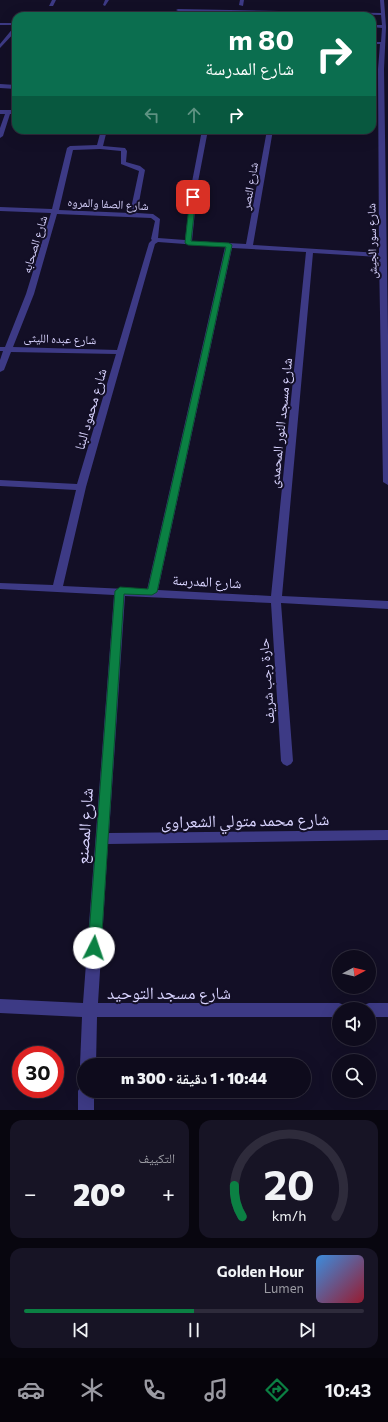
<!DOCTYPE html>
<html lang="ar">
<head>
<meta charset="utf-8">
<style>
	:root { --surface:#0e0b1c; --page:#171425; --text:#f1f3f6; --muted:#9b9ba3; --line:#2e2b3b; --accent:#0b8043 }
	body { margin:0; font-family:Commissioner,"Noto Naskh Arabic",sans-serif; background:var(--page); color:var(--text); direction:rtl; height:100vh; display:flex; flex-direction:column; font-size:15px; white-space:nowrap }
	* { box-sizing:border-box; margin:0 }
	p { font-size:13px; color:var(--muted) }
	.icon { flex:none; width:22px; height:22px; fill:none; stroke:currentColor; stroke-width:2; stroke-linecap:round; stroke-linejoin:round }
	.map { position:relative; height:1110px; overflow:hidden; direction:ltr }
	.side { display:flex; flex-direction:column; gap:10px; padding:10px; background:#08060f; flex:1 }
	.side>* { flex:none }
	.top-card { position:absolute; left:12px; top:12px; width:364px; height:122px; border-radius:12px; box-shadow:0 4px 16px #0002,0 0 0 1px var(--line); direction:rtl; background:#0b6e4f; color:#fff; overflow:hidden }
	.needle { width:26px; rotate:83deg }
	.controls { position:absolute; left:332px; top:950px; display:grid; gap:8px }
	.controls a { display:grid; place-items:center; width:44px; height:44px; border-radius:50%; background:var(--surface); box-shadow:0 4px 16px #0002,0 0 0 1px var(--line); font-size:20px }
	.speed { position:absolute; left:12px; top:1046px; display:flex; gap:8px; font-size:20px; font-weight:700; text-align:center }
	.speed>* { display:grid; place-content:center; width:52px; height:52px; border-radius:50%; background:var(--surface); box-shadow:0 4px 16px #0002,0 0 0 1px var(--line); line-height:1 }
	.speed .limit { border:6px solid #d22; background:#fff; color:#111 }
	.pin { position:absolute; display:grid; place-items:center; width:34px; height:34px; color:#fff; margin:-17px; border-radius:8px; box-shadow:0 2px 6px #0006 }
	.me { position:absolute; width:44px; margin:-22px; rotate:4deg; stroke-linejoin:round; filter:drop-shadow(0 0 3px #0008) }
	.turn { display:flex; align-items:center; gap:14px; height:84px; padding:0 16px; font-size:18px }
	.turn .icon { width:52px; height:52px; stroke-width:2.5 }
	.turn b { display:block; font-size:28px; line-height:34px }
	.lanes { display:flex; align-items:center; height:38px; padding:0 16px; background:#0003; justify-content:center; gap:20px; direction:ltr }
	.lanes .off { opacity:.35 }
	.big { font-size:30px; font-weight:800; line-height:1.1 }
	.side .card { flex:1; display:flex; flex-direction:column; justify-content:center; gap:6px; min-width:0; padding:0 14px; border-radius:12px; background:var(--page) }
	.side .dial { align-items:center; gap:0 }
	.dial svg { height:104px; overflow:visible; fill:none; stroke:var(--line); stroke-width:7; stroke-linecap:round; text-anchor:middle }
	.dial text { fill:var(--text); stroke:none }
	.song { display:flex; align-items:center; gap:12px }
	.cover { width:48px; height:48px; border-radius:6px; background:linear-gradient(135deg,hsl(210 70% 55%),hsl(350 70% 35%)) }
	.played { height:4px; border-radius:2px; background:linear-gradient(90deg,var(--accent) 50%,var(--line) 50%) }
	.keys { display:flex; justify-content:space-around; direction:ltr }
	.heat { display:flex; justify-content:space-between; align-items:center; font-size:22px; direction:ltr }
	.side .tiles { flex:1; display:grid; gap:10px; grid-template-columns:1fr 1fr }
	.card:last-child { grid-column:span 2 }
	.trip { position:absolute; left:77px; top:1058px; width:234px; height:40px; border-radius:20px; background:var(--surface); box-shadow:0 4px 16px #0002,0 0 0 1px var(--line); font-weight:800; line-height:40px; text-align:center; direction:rtl }
	.dock { display:flex; height:64px; justify-content:space-around; align-items:center; background:#06040b; color:var(--muted) }
	.dock .icon { width:28px; height:28px }
	.dock .active { color:var(--accent) }
	.dock b { font-size:18px; color:var(--text) }
	.map>svg:first-child { display:block }
	.lines { fill:none; stroke-linecap:round; stroke-linejoin:round }
	.minor { fill:#3d3a85; fill-rule:evenodd }
	.route { fill:#0b8043; stroke:#07532c }
	.labels { text-anchor:middle; dominant-baseline:central; stroke-width:4; stroke-linejoin:round; paint-order:stroke }
	.far-street-label { font-size:12px; fill:#d9d4ff; stroke:#130f26 }
	.street-label { font-size:14px; fill:#d9d4ff; stroke:#130f26 }
	.near-street-label { font-size:17px; fill:#d9d4ff; stroke:#130f26 }
</style>
</head>
<body>
<div class="map">
<svg width="388" height="1110" viewBox="0 0 388 1110">
	<rect width="100%" height="100%" fill="#130f26"/>
	<g class="lines">
		<path class="minor" d="M52 0H56L53 6H49Z
			M105 0H109L105 6 103 5Z
			M240 0H244L243 6 239 5Z
			M380 0H384L386 27 384 69 388 335V485L383 482 379 257 313 253 282 596 388 601V609L281 603 293 761 291 764 287 766 283 764 281 761 271 603 125 596 109 833 388 830V840L108 844 98 1003H339L344 1005 346 1009H339V1017H97L96 1065H84V1071L80 1065 82 1017 0 1013V999L83 1003 114 595 0 589V583L53 585 76 490 0 486V480L77 484 116 354 11 352 4 370 0 372V360L3 351H0V347H5L26 294 51 213 0 211V207L52 209 67 148 70 146 97 145 101 130H107L103 146 125 148 127 151 126 162 140 166 145 170 137 213 153 214 160 219 158 238 185 240 192 182 202 130H208L198 182 192 241 246 244 267 130H273L253 245 379 253 378 69 380 44H372V42H381L382 28 372 27V25H382L381 15 178 11 176 10 178 9 381 13ZM100 149 121 151V164L139 171 130 213 59 210 73 150ZM57 214 151 218 155 221 151 239 152 240 149 243 117 350 13 347 34 294ZM158 242 225 247 147 590 63 586 86 487 155 244ZM232 248 306 252 271 596 158 590Z
			M58 12 176 14 178 15 56 14Z
			M0 23H16V25H0Z
			M14 27H16V31L0 48V44Z
			M0 84 16 85V89L0 88Z
			M0 110H16V114H10L3 136 0 138V128L5 114H0Z
			M369 1003H388V1017H369V1009H362L364 1005Z
			M84 1084V1091H94V1110H78V1091L81 1086Z"/>
	</g>
	<path class="route" d="M193 195 196 197 191 241 229 243 232 245 157 592 152 595 124 594 101 948 99 952 94 954 90 952 88 948 115 591 120 587 148 589 226 247 188 245 185 243 190 197Z"/>
	<g class="labels">
		<g class="far-street-label">
			<text transform="translate(249 186) rotate(-80)">شارع النصر</text>
			<text transform="translate(108 203) rotate(3)">شارع الصفا والمروه</text>
			<text transform="translate(371 241) rotate(-91)">شارع سور الجيش</text>
			<text transform="translate(34 244) rotate(-73)">شارع الصحابه</text>
			<text transform="translate(60 338) rotate(2)">شارع عبده الليثى</text>
		</g>
		<g class="street-label">
			<text transform="translate(90 409) rotate(-74)">شارع محمود البنا</text>
			<text transform="translate(280 423) rotate(-84)">شارع مسجد النور المحمدى</text>
			<text transform="translate(207 581) rotate(3)">شارع المدرسة</text>
			<text transform="translate(266 681) rotate(-94)">حارة رجب شريف</text>
		</g>
		<g class="near-street-label">
			<text transform="translate(245 820) rotate(-1)">شارع محمد متولي الشعراوى</text>
			<text transform="translate(84 826) rotate(-86)">شارع المصنع</text>
			<text x="169" y="992">شارع مسجد التوحيد</text>
		</g>
	</g>
</svg>
<div class="controls">
<a><svg class="needle" viewBox="-14 -14 28 28"><path d="M0-13l5 13h-10z" fill="#e53935"/><path d="M0 13l5-13h-10z" fill="#9b9ba3"/></svg></a>
<a><svg class="icon" aria-label="sound" viewBox="0 0 24 24"><path d="M4 9h4l5-4v14l-5-4H4zM17 9q2 3 0 6"/></svg></a>
<a><svg class="icon" aria-label="search" viewBox="0 0 24 24"><circle cx="10" cy="10" r="6"/><path d="M15 15l6 6"/></svg></a>
</div>
<div class="speed"><div class="limit">30</div></div>
<div class="pin" style="left:193px;top:197px;background:#d93025"><svg class="icon" aria-label="arrive" viewBox="0 0 24 24"><path d="M6 21V4h12l-3 4 3 4H6"/></svg></div>
<svg class="me" style="left:94px;top:948px" viewBox="-20 -20 40 40"><circle r="19" fill="#fff"/><path d="M0-13L10 11 0 6-10 11z" fill="#0b8043"/></svg>
<div class="trip">10:44 · 1 دقيقة · 300 m</div>
<div class="top-card">
<div class="turn"><svg class="icon" aria-label="right" viewBox="0 0 24 24"><path d="M7 20v-9h11M14 6l5 5-5 5"/></svg><div><b>80 m</b>شارع المدرسة</div></div>
<div class="lanes"><svg class="icon off" aria-label="left" viewBox="0 0 24 24"><path d="M17 20v-9H6M10 6l-5 5 5 5"/></svg><svg class="icon off" aria-label="ahead" viewBox="0 0 24 24"><path d="M12 20V5M6 11l6-6 6 6"/></svg><svg class="icon" aria-label="right" viewBox="0 0 24 24"><path d="M7 20v-9h11M14 6l5 5-5 5"/></svg></div>
</div>
</div>
<section class="side">
<div class="tiles">
<div class="card dial"><svg viewBox="0 0 100 80">
<path d="M14 69A42 42 0 1 1 86 69"/>
<path d="M14 69A42 42 0 0 1 8 45" stroke="#0b8043"/>
<text x="50" y="56" font-size="32" font-weight="700">20</text>
<text x="50" y="72" font-size="11">km/h</text>
</svg></div>
<div class="card"><p>التكييف</p>
<div class="heat"><a>−</a><b class="big">20°</b><a>+</a></div>
</div>
<div class="card">
<div class="song"><i class="cover"></i><div><b>Golden Hour</b><p>Lumen</p></div></div>
<div class="played"></div>
<div class="keys"><svg class="icon" aria-label="previous" viewBox="0 0 24 24"><path d="M18 5L8 12l10 7zM5 5v14"/></svg><svg class="icon" aria-label="pause" viewBox="0 0 24 24"><path d="M8 5v14M16 5v14"/></svg><svg class="icon" aria-label="next" viewBox="0 0 24 24"><path d="M6 5l10 7-10 7zM19 5v14"/></svg></div>
</div>
</div>
</section>
<nav class="dock">
<b>10:43</b>
<svg class="icon active" aria-label="directions" viewBox="0 0 24 24"><path d="M12 3l9 9-9 9-9-9zM9 14v-3h6M13 9l2 2-2 2"/></svg>
<svg class="icon" aria-label="music" viewBox="0 0 24 24"><path d="M9 18V5l10-2v13"/><circle cx="6" cy="18" r="3"/><circle cx="16" cy="16" r="3"/></svg>
<svg class="icon" aria-label="phone" viewBox="0 0 24 24"><path d="M5 4h4l2 5-3 2q2 4 5 5l2-3 5 2v4C11 20 4 13 5 4z"/></svg>
<svg class="icon" aria-label="climate" viewBox="0 0 24 24"><path d="M12 3v18M4 7l16 10M4 17L20 7"/></svg>
<svg class="icon" aria-label="car" viewBox="0 0 24 24"><path d="M5 17H2v-5l4-1 3-4h7l3 4 3 1v5h-3M9 17h6M6 11h13"/><circle cx="7" cy="17" r="2"/><circle cx="17" cy="17" r="2"/></svg>
</nav>
</body>
</html>
